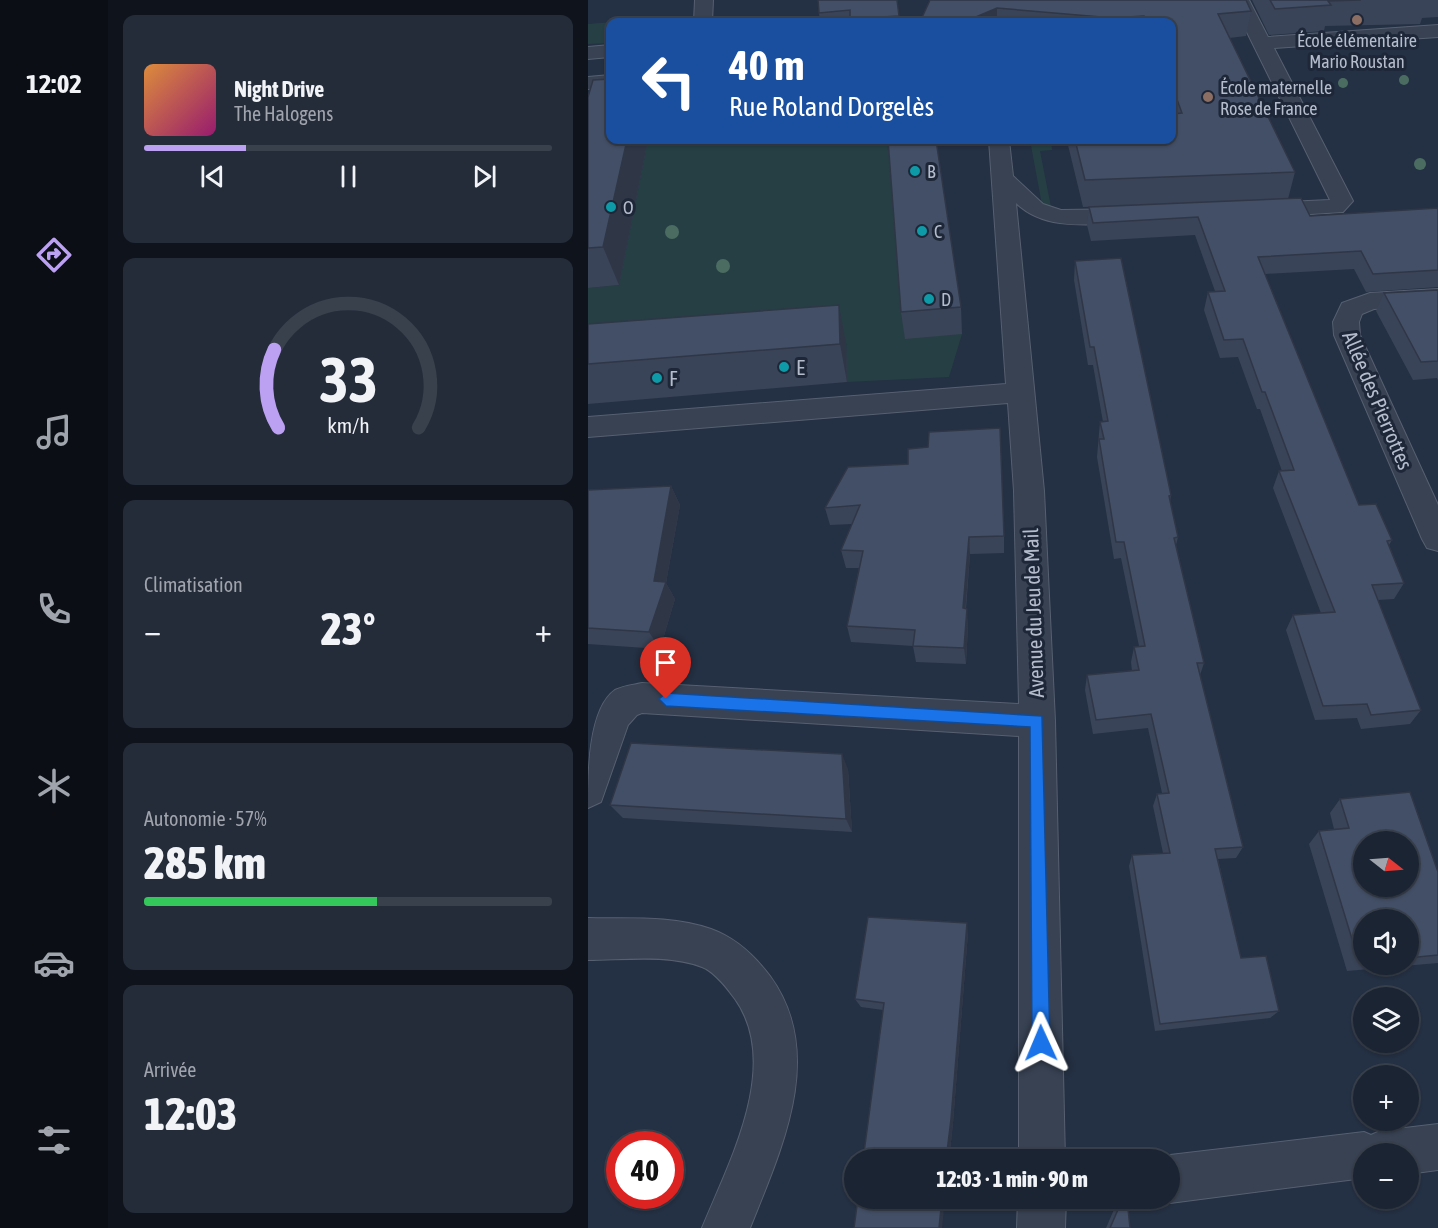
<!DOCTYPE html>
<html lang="fr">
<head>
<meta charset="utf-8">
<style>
	:root { --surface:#1b2432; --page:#242c3a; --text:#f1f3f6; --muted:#a0a4ac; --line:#39414d; --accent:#bca0f2 }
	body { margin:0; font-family:"Asap Condensed",sans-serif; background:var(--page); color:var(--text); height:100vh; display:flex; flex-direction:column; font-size:22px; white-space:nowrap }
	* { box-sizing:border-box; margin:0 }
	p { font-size:20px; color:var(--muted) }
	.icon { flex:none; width:33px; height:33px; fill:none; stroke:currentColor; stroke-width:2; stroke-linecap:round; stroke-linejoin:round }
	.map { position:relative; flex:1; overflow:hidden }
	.side { display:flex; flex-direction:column; gap:15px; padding:15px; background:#0f141c; width:480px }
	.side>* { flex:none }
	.guide { position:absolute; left:18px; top:18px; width:570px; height:126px; border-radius:12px; box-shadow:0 2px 4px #0004,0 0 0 2px var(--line); background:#1a4fa0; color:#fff; overflow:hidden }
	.needle { width:39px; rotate:107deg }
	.buttons { position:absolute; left:765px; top:831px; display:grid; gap:12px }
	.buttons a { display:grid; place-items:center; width:66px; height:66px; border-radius:50%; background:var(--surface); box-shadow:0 2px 4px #0004,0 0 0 2px var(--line); font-size:30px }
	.speed { position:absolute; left:18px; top:1131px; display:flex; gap:12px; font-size:30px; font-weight:700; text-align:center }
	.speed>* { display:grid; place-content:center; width:78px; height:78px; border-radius:50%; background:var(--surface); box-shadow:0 2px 4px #0004,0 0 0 2px var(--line); line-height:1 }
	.speed .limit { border:9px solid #d22; background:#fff; color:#111 }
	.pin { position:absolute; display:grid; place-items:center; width:51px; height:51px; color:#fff; margin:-62px -26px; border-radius:50% 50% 50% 0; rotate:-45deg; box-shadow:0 0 6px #0007 }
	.pin .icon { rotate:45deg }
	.me { position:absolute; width:66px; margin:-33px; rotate:359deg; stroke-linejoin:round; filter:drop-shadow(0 0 4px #0008) }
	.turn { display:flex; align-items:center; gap:21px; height:126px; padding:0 24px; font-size:27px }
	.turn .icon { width:78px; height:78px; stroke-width:2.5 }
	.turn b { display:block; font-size:42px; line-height:51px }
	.big { font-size:45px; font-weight:800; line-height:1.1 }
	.side .tile { flex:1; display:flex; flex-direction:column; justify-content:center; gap:9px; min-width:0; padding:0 21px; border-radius:12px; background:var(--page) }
	.side .dial { align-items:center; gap:0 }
	.dial svg { height:156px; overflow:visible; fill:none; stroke:var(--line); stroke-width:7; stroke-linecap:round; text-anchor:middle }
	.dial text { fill:var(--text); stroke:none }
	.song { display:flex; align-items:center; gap:18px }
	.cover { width:72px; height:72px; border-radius:9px; background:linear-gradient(135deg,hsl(30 70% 55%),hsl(320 70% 35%)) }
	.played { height:6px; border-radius:3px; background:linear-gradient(90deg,var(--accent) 25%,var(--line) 25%) }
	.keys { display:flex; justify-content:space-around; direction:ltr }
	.heat { display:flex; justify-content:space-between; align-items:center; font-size:33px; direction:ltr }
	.charge { height:9px; border-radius:4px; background:linear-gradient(90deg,#34c759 57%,var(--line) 0) }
	.trip { position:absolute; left:256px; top:1149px; width:336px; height:60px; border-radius:30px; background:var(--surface); box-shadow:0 2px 4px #0004,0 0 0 2px var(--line); font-weight:800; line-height:60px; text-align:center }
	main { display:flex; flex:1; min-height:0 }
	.tabs { display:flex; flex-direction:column; width:108px; justify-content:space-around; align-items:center; background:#0b0e14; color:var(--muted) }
	.tabs .icon { width:42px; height:42px }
	.tabs .on { color:var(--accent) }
	.tabs b { font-size:27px; color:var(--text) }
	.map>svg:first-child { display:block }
	.green { fill:#263f44 }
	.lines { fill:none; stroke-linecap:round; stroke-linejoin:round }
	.minor-casing { stroke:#566070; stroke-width:2 }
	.minor { fill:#384253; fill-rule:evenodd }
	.tree { fill:#4b6d61 }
	.wall { fill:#3a4458; fill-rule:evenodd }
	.shaded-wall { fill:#2f3747 }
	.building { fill:#434f66; stroke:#2f3747; stroke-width:1.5; fill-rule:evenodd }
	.route { fill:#1a73e8; stroke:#114b97; stroke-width:1.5 }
	.education-dot { fill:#8d6e63; stroke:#1d2738; stroke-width:2 }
	.culture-dot { fill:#0f9aa8; stroke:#1d2738; stroke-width:2 }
	.labels { text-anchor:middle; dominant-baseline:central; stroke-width:6; stroke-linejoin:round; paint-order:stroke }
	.far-poi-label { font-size:18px; fill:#b5bdcd; stroke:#1d2738; text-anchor:start }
	.poi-label { font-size:21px; fill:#b5bdcd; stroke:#1d2738; text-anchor:start }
	.street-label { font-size:21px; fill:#b5bdcd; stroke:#1d2738 }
</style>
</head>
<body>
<main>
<nav class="tabs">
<b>12:02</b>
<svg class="icon on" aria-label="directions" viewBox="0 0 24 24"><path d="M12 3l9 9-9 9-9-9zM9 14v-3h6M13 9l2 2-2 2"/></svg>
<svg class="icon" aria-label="music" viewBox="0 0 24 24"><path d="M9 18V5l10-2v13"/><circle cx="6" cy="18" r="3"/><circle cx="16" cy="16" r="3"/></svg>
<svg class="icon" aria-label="phone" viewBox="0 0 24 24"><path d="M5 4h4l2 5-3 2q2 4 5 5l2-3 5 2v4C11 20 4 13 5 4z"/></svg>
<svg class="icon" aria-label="climate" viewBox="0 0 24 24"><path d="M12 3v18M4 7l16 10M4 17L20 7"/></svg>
<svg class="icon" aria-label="car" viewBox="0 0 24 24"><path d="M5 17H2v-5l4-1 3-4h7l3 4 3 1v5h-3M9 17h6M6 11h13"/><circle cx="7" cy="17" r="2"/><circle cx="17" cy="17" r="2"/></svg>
<svg class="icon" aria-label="filters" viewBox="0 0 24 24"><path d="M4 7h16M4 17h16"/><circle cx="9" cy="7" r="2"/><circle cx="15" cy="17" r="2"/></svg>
</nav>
<section class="side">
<div class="tile">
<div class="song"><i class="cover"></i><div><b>Night Drive</b><p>The Halogens</p></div></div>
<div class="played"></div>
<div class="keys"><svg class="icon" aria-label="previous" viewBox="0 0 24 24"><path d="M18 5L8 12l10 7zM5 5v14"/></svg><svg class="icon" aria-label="pause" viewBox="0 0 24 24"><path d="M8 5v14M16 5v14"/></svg><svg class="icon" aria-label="next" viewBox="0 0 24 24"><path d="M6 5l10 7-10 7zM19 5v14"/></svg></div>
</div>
<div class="tile dial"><svg viewBox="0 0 100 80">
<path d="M14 69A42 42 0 1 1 86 69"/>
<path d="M14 69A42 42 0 0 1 12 29" stroke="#bca0f2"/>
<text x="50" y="56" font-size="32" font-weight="700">33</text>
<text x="50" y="72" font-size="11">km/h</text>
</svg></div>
<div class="tile"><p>Climatisation</p>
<div class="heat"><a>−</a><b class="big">23°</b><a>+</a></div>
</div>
<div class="tile"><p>Autonomie · 57%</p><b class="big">285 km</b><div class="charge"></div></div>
<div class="tile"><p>Arrivée</p><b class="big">12:03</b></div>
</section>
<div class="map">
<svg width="850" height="1228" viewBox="0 0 850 1228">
	<rect width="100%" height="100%" fill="#243043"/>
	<path class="green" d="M74 18V22H22V43L0 44V24Z
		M60 140H301L374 334 361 377 259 382 258 343 0 363V288L31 285Z
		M442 140H463L464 150 452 151 464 212 454 205Z"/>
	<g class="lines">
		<g class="minor-casing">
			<path id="minor" d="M107 0H125L124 22H106Z
				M643 0H661L680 37 850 25V37L686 48 765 201 755 212 675 217 667 215 664 210 667 205 675 203 742 200Z
				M22 45V57L0 59V47Z
				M22 75V87L0 89V77Z
				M401 140H421L425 176 455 204 473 210 546 209 554 211 558 216 554 221 546 223C507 223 459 233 428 203L456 491 467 721 477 1160H431V736L54 713 49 715 40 725 13 802 0 808C0 774 0 709 27 690 35 686 45 685 54 683L431 704 426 491 420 403 0 437V417L418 384Z
				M850 289V305L786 309 774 314 771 322 772 335 850 505V551L839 548 834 539 746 335 745 322 754 303 782 293Z
				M0 918C40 919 84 915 123 929 148 938 166 955 182 976 239 1054 193 1150 162 1228H114C141 1162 194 1065 147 999 139 988 127 972 114 967 80 954 36 960 0 960Z
				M850 1124V1170L820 1174V1154H776V1178L582 1203 572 1198H582V1160H572L582 1155 776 1132 783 1135 792 1131Z
				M430 1198H478L477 1228H429Z"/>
		</g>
		<use href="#minor" class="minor"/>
	</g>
	<g class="tree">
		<circle cx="816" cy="80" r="5"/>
		<circle cx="755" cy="83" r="5"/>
		<circle cx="832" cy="164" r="6"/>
		<circle cx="84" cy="232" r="7"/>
		<circle cx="135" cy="266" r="7"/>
	</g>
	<path class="wall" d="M309 0 311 22H232L231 13Z
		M342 0 663 11 658 36 641 38 707 172 700 199 722 216 850 208V287L778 292 766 269 677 274 771 505 804 540 801 545 816 583 806 599 789 600 833 710 822 724 773 729 769 718 727 720 698 630 705 615 733 613 685 488 691 471H694L672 409H669L650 357 632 358 616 310 620 292 627 291 607 235 503 241 499 225 501 207 583 204 495 207 480 145V140H584V22H332Z
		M664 0H850V17L834 18 832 24 737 26 736 31 681 35Z
		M0 97 22 140H60L31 285 0 288Z
		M487 261 583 495 582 502 590 537 588 545 616 663 612 675 655 847 648 858 630 859 653 958 691 1011 682 1018 567 1031 541 866 544 855 575 853 565 806 569 794 574 793 560 728 505 734 497 690 499 675 544 671 543 662 546 647 551 646 533 558 526 559 509 457 512 422H515L505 365H500L486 280Z
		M850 290V380L849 378 825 380 788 311 796 293Z
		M373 307 374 334 317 339 313 312Z
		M0 324 258 343 259 382 0 404Z
		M260 467 416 536V553L382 554 378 609 380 626 378 664 328 662 325 646 263 642 259 626 271 568H258L253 550 264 524 242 525 237 508Z
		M83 486 92 505 78 583 87 599 72 649 0 644V490Z
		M260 769 264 832 35 818 22 805Z
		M752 799 850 872V963L759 971 721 844 731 831 746 829 742 813ZM776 920H820V964H776Z
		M380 933 365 1123 361 1160H275L295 1010 273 1007 267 999Z
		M531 1198H539L542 1228H518Z"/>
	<path class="shaded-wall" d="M409 8V22H376Z
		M39 140H60L31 285 15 247Z
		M251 305 258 343 259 382 252 344Z
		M83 486 92 505 78 583 87 599 72 649 61 632 66 581Z
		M381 537 382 554 376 625 375 608Z
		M379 609 380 626 378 664 376 648Z
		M254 754 260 769 264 832 258 819Z
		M379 923 380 933 365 1123 361 1160H358Z
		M354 1198H357L354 1228H351Z"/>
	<path class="building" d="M230 0H309L311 16 262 19V10L231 13Z
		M342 0H658L663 11 630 14 707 172 497 180 487 140H584V114L594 113 584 86V22H558L556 16 525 18 409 8 376 22H332Z
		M682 0H773L740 1 743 5 687 9Z
		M22 79V140H39L15 247 0 248V97L5 80Z
		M300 140H348L373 307 313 312Z
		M713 198 722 216 850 208V270L785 274 773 251 670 257 771 505 788 504 804 540 799 541 816 583 784 585 833 710 783 715 779 704 735 706 705 615 747 612 691 471 706 470 677 392H674L655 339 636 340 620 292 637 291 610 217 505 223 501 207Z
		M533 258 583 495 581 496 590 537 586 538 616 663H609L655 847 627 849 653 958 678 956 691 1011 572 1024 544 855 582 853 569 794 581 793 563 714 508 720 499 675 551 670 546 647 557 646 536 542H528L511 439H516L512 422 520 421 506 347H502L487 261Z
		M850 290V361L833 362 796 293Z
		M251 305 252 344 0 364V324Z
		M412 428 416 536 381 537 375 608 379 609 376 648 325 646 327 630 259 626 275 551 253 550 272 505 237 508 260 467 320 464V449L340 447 341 432Z
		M83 486 66 581 78 582 61 632 0 628V490Z
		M43 743 254 754 258 819 22 805Z
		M822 792 850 872V955L820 958V920H776V962H771L731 831 761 828 752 799ZM776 842H820V886H776Z
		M280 917 379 923 363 1119 358 1160H275L296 1003 267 999Z
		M270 1198H354L351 1228H266Z
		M535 1198H539L542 1228H522Z"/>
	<path class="route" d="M78 693 454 716 462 1043 459 1050 453 1052 446 1050 444 1043 442 727 78 706 71 699Z"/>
	<g class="education-dot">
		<circle cx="769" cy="20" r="6"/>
		<circle cx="620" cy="97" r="6"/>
	</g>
	<g class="culture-dot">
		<circle cx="327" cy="171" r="6"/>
		<circle cx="23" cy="207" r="6"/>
		<circle cx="334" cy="231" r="6"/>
		<circle cx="341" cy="299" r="6"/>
		<circle cx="196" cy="367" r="6"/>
		<circle cx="69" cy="378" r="6"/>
	</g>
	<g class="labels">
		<g class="far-poi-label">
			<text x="769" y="40" text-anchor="middle">École élémentaire<tspan x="769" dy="21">Mario Roustan</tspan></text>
			<text x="632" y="87">École maternelle<tspan x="632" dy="21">Rose de France</tspan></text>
			<text x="339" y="171">B</text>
			<text x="35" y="207">O</text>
			<text x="346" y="231">C</text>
			<text x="353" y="299">D</text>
		</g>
		<g class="poi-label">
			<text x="208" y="367">E</text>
			<text x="81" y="378">F</text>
		</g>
		<g class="street-label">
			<text transform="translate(790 400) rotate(67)">Allée des Pierrottes</text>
			<text transform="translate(445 613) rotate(-92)">Avenue du Jeu de Mail</text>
		</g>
	</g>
</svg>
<div class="buttons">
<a><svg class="needle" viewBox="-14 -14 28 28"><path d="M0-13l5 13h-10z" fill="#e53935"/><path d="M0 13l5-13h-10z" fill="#a0a4ac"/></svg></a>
<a><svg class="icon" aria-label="sound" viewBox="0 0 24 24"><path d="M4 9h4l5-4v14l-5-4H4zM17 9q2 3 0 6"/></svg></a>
<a><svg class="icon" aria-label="layers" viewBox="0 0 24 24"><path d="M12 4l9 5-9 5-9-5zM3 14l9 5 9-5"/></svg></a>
<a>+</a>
<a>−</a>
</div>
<div class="speed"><div class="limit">40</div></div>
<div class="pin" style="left:78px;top:699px;background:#d93025"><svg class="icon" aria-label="arrive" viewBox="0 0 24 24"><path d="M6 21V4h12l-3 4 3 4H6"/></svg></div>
<svg class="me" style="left:453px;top:1043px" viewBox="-20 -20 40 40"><path d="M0-17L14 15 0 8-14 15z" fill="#1a73e8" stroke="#fff" stroke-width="4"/></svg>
<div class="trip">12:03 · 1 min · 90 m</div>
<div class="guide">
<div class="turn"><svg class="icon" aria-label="left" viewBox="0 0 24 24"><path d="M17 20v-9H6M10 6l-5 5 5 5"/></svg><div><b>40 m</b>Rue Roland Dorgelès</div></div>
</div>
</div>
</main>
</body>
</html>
